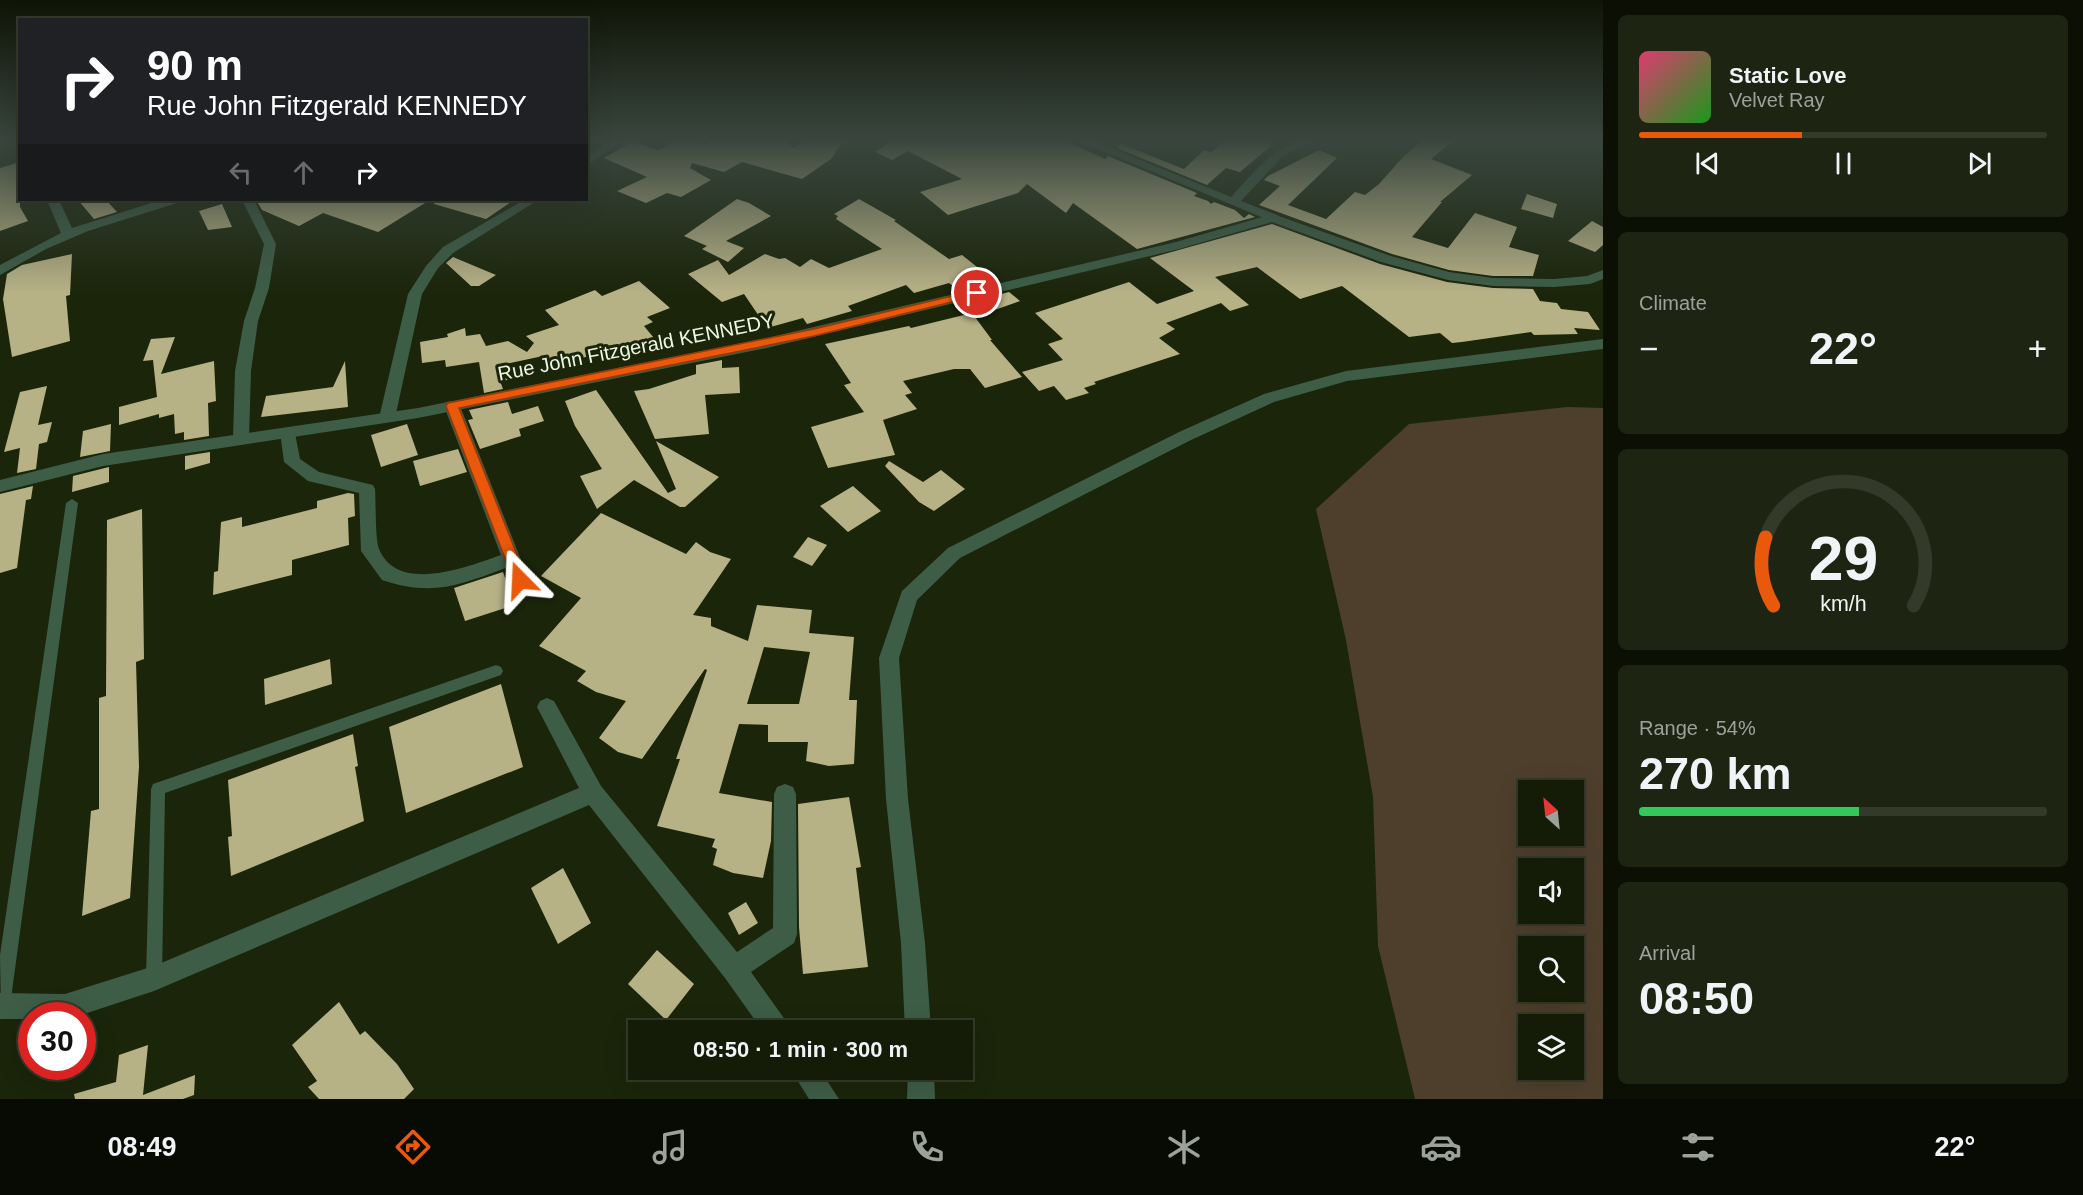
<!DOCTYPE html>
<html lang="en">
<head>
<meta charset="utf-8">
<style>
	:root { --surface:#141c08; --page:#1d2512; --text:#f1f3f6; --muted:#9da19c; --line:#333a29; --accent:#ea580c }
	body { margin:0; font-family:Arial,sans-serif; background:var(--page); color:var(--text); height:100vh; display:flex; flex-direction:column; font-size:22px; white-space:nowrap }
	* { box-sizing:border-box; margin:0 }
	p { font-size:20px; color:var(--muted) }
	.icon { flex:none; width:33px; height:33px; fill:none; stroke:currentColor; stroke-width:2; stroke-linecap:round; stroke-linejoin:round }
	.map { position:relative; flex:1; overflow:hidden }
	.details { display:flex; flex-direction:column; gap:15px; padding:15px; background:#0b0f04; width:480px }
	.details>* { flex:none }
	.top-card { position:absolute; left:18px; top:18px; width:570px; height:183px; border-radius:0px; box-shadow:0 6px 24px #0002,0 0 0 2px var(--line); background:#202124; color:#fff; overflow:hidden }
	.needle { width:39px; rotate:333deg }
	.fabs { position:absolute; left:1518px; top:780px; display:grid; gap:12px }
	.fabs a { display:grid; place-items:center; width:66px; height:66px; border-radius:0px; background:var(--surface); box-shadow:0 6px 24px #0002,0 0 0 2px var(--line); font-size:30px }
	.speed { position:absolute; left:18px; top:1002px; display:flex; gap:12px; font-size:30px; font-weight:700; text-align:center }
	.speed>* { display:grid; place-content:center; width:78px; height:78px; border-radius:50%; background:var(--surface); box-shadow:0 6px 24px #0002,0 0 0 2px var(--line); line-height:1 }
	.speed .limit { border:9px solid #d22; background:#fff; color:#111 }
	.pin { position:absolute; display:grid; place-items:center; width:51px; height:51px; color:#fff; margin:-26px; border:3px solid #fff; border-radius:50%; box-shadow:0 2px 6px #0007 }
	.me { position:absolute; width:66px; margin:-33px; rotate:339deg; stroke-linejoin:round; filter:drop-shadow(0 0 4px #0008) }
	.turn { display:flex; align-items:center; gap:21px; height:126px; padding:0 30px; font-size:27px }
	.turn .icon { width:78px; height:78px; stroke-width:2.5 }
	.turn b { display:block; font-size:42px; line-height:51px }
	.lanes { display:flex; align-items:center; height:57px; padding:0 30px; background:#0003; justify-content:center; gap:30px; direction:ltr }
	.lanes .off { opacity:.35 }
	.big { font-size:45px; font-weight:600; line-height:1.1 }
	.details .tile { flex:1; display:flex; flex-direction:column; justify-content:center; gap:9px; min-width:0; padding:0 21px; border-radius:9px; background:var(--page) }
	.details .dial { align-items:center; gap:0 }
	.dial svg { height:156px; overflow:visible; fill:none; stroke:var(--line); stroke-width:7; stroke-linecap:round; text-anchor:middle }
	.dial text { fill:var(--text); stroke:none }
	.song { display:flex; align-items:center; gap:18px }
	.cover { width:72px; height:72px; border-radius:9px; background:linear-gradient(135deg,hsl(340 70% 55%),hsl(120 70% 35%)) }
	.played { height:6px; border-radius:3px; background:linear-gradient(90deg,var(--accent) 40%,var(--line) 40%) }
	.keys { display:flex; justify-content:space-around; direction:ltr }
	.heat { display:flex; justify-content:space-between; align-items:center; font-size:33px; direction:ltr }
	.charge { height:9px; border-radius:4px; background:linear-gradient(90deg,#34c759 54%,var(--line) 0) }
	.trip { position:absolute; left:628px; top:1020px; width:345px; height:60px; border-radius:0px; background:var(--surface); box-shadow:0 6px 24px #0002,0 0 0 2px var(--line); font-weight:600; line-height:60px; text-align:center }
	.tabs { display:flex; height:96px; justify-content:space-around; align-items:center; background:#080b03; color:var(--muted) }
	.tabs .icon { width:42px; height:42px }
	.tabs .active { color:var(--accent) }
	.tabs b { font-size:27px; color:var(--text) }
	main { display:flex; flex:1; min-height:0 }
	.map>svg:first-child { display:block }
	.green { fill:#4e3f2c; fill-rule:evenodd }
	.building { fill:#b7b186; fill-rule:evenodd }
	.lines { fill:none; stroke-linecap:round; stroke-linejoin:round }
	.service { fill:#3d5d47; fill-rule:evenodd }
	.minor { fill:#3d5d47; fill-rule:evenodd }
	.tertiary { fill:#3d5d47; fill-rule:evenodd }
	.route { fill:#ea580c; stroke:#983908; stroke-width:1.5 }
	.labels { text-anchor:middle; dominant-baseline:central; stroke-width:6; stroke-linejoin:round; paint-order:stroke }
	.street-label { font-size:20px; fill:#eef6e5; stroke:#1b250a }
</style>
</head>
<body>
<main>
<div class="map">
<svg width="1603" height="1099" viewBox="0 0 1603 1099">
	<rect width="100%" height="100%" fill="#1b250a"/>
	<path class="green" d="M1567 407 1603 408V1099H1415L1378 946 1373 797 1346 640 1316 509 1409 424ZM1528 790H1574V836H1528ZM1528 868H1574V914H1528ZM1528 946H1574V992H1528ZM1528 1024H1574V1070H1528Z"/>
	<path class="building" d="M678 140H689L705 145 712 140H786L793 148 810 140H844L831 159 802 179 742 162 724 172 692 163 690 168 711 180 681 197 667 193 646 203 617 191 647 177 604 158 633 141 658 150Z
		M887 140H1063L1105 159 1108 156 1197 193 1194 196 1208 201 1211 204 1214 202 1235 210 1244 218 1249 214 1255 217 1137 249 1073 203 1066 213 1027 184 1018 193 948 215 920 192 962 179 908 151 892 160 875 152 890 142Z
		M1227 140H1256L1272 145 1240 172 1226 168 1207 185 1117 148 1121 144 1184 169 1204 150 1211 152Z
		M1423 140H1454L1431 159 1472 175 1440 202H1442L1412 237 1448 248 1475 213 1517 227 1509 247 1539 255 1533 276H1493L1449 270 1392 254 1259 205 1280 186 1264 180 1268 176 1319 150 1337 158 1288 205 1326 219 1355 192 1365 195 1379 184 1404 156Z
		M20 162V207L28 221 0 231V168Z
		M1527 194 1557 204 1553 218 1521 209Z
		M737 199 749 203 771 216 726 241 744 248 728 262 702 249 707 246 684 236Z
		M859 199 896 220 894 221 949 259 962 255 996 282 959 291 949 283 914 293 906 285 848 306 852 311 807 324 803 318 767 328 744 294 722 302 688 274 718 260 729 275 765 254 779 259 785 258 800 267 811 259 829 268 882 249 836 219 838 216 834 214Z
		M78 200H106L117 212 94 219Z
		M256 200H430L378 232 323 213 299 226 262 210Z
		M435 200H514L486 219 434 204Z
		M222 204 232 227 208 230 199 211Z
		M1592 221 1603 227V245L1595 252 1568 241Z
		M1272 224 1380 264 1447 282 1493 288 1533 289 1540 301 1557 303 1561 309 1588 312 1600 330 1574 328 1578 334 1534 335 1531 332 1462 342 1452 343 1440 333 1409 337 1342 286 1300 299 1257 267 1215 277 1249 305 1230 311 1221 303 1166 323 1175 329 1159 338 1180 354 1094 382 1096 384 1084 388 1089 393 1066 400 1054 386 1039 391 1022 372 1063 360 1048 344 1063 339 1035 313 1129 282 1157 304 1194 291 1150 258Z
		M72 254 70 295 66 296 70 341 12 357 3 299 7 274 22 265Z
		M453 257 496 275 479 286H471L446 263Z
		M639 281 670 308 647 317 653 322 644 326 654 338 630 346 628 343 549 369 543 356 506 364 508 380 500 381 503 389 484 393 479 362 446 367 445 360 422 363 420 342 448 337 447 334 465 328 466 336 480 334 486 346 508 341 527 352 534 343 526 336 559 325 545 310 595 290 602 296Z
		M1009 292 1020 301 989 312 973 301Z
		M972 313 992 340H990L1022 377 985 388 970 369H954L903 381 912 393 905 395 917 409 883 420 895 455 828 468 811 427 864 412 844 385 851 383 825 344 909 326 911 328Z
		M175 337 161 374 214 361 216 401 208 403 209 436 184 440V432L175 434 174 414 159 418V414L119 425V407L157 397 153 360 143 361 151 339Z
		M722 360V368L739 367 740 393 705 395 709 434 655 439 634 391 649 389 696 374V365Z
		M345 361 348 407 261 417 266 396 333 387Z
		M47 386 38 425 52 422 47 442 39 444 36 469 17 473 20 448 4 452 20 392Z
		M596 390 668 493 676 489 656 441 719 477 685 507H680L634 480 597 509 580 476 602 469 575 426 565 401Z
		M508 402 512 414 538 406 544 421 519 429 521 436 480 449 468 420 473 419 469 410Z
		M111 424 110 451 80 457 83 431Z
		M407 424 418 455 381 467 371 435Z
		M458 449 467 472 420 486 413 461Z
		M210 452V463L185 470V456Z
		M889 461 923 482 941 470 965 489 934 511 919 502 885 466Z
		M109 467V482L72 492 73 476Z
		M33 486 31 499 26 500 17 568 0 573V494Z
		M853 486 881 511 848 532 820 506Z
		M348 493 354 494 355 516 348 518 349 545 292 560V575L213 595 214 572 218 571 221 522 242 517V527L317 508V501Z
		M142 509 144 659 136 662 139 767 130 898 82 916 91 811 99 809V698L106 696 107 520Z
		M601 513 686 554 696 542 710 552 731 559 693 615 711 618V626L748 641 757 605 812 610 809 633 854 637 849 700H857L854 764 829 766 806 761 808 742H768V725L739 724 719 793 772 802 771 841 763 878 733 873 713 865 717 849 712 847 715 839 657 826 680 759H676L707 670 705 669 642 759 618 752 599 738 626 701 596 692 577 681 586 671 539 646 581 598 541 576ZM764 647 810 652 799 704H747Z
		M808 537 827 545 812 566 793 557Z
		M503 572 515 605 465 621 454 588Z
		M330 659 332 684 265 705 264 679Z
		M501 684 523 767 406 813 389 727Z
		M353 734 358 766 355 767 364 821 231 876 228 837 232 836 228 780Z
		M849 797 861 867 856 868 868 967 803 974 799 927 798 804Z
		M563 868 591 923 558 944 531 888Z
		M746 902 758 923 739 935 728 913Z
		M657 950 694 984 666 1020 628 984Z
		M339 1002 360 1035 365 1031 397 1064 414 1089 404 1099H319L308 1087 317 1081 292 1045Z
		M148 1045 143 1095 195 1075 194 1095 183 1099H75L74 1094 116 1082 119 1055Z"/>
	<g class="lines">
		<path class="service" d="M72 499 78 503 10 1006 7 1012 1 1015 0 955 66 503Z
			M496 665 501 667 503 671 501 675 165 793 162 978 160 984 154 986 148 984 146 978 151 789 153 784Z"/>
		<path class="minor" d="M12 140H20V146Z
			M610 140H623L586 166V157Z
			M1076 140H1091L1231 197C1254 173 1279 137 1316 140L1283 156 1241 201 1277 215 1279 218 1273 222Z
			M47 200H59L72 228 161 200H179L177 203 88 231 46 249 0 275V265L61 233Z
			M242 200H254L276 244 269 288 258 321 251 371 249 438 247 442H235L233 438 235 371 244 321 255 288 264 244Z
			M524 200H538L453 253 438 268 422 294 395 418 393 422H381L379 418 408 294 426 266 443 247Z
			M1603 339V349L1347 381 1274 402 1191 440 960 558 917 600 899 658 908 799 925 943 931 1030H905L901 943 886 799 879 658 902 591 948 548 1179 432 1264 394 1346 371Z
			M452 401 458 402 460 406 529 580 527 585 520 587 513 585 506 568C459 585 433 597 382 580L361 551 359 493 308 481 284 462 280 432 282 428H294L300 459 319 472 373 485 375 489C376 502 375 539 379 549 398 595 469 566 501 555L444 406 446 402Z
			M547 698 554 701 601 786 737 952 773 928 774 794 777 787 785 784 793 787 796 794 797 934 794 943 751 972 786 1021 790 1030H762L725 978 589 805 154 991 78 1016H32V1019H0V993L65 994 154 966 579 788 537 707 540 701Z
			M791 1070H820L839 1099H809Z
			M908 1070H934L935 1099H907Z"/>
		<path class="tertiary" d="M1273 214 1391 256 1449 272 1493 278 1554 279 1587 276 1603 270V279L1590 284 1554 287 1493 286 1448 280 1381 262 1272 222 1179 249 767 348 418 418 103 466 0 492V480L103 454 418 408 767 338 1176 242Z"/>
	</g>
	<linearGradient id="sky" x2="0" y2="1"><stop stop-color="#0f1406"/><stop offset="0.48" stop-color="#39463e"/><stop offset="1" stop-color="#39463e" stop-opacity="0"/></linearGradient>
	<rect width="1603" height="293" fill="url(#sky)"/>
	<path class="route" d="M977 290 982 293 980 295 814 336 459 408 527 580 525 584H515L446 406 448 403 814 329Z"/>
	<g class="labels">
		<g class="street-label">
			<text transform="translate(636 347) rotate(-11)">Rue John Fitzgerald KENNEDY</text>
		</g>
	</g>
</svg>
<div class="fabs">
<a><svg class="needle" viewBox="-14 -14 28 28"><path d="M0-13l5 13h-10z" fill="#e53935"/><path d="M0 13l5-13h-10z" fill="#9da19c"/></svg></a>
<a><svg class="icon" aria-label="sound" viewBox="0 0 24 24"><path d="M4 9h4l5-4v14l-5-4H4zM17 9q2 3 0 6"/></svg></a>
<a><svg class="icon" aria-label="search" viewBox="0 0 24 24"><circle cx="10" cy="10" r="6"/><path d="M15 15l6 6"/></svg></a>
<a><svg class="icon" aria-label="layers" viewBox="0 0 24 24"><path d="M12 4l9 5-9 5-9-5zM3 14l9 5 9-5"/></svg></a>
</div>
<div class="speed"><div class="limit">30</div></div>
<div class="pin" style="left:977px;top:293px;background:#d93025"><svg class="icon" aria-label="arrive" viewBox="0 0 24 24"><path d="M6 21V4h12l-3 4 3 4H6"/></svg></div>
<svg class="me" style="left:520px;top:580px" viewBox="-20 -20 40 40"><path d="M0-17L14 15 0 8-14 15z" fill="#ea580c" stroke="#fff" stroke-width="4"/></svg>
<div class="trip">08:50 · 1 min · 300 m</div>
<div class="top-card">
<div class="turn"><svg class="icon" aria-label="right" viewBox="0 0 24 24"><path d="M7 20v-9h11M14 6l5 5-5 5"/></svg><div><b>90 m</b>Rue John Fitzgerald KENNEDY</div></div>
<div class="lanes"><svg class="icon off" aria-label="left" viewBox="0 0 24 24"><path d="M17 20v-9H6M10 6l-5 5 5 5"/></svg><svg class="icon off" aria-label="ahead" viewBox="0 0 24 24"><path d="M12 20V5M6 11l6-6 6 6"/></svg><svg class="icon" aria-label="right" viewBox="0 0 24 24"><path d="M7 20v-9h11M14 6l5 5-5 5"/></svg></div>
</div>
</div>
<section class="details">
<div class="tile">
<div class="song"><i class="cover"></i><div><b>Static Love</b><p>Velvet Ray</p></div></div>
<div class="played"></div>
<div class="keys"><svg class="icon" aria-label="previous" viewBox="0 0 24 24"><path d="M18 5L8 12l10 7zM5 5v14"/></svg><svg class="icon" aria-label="pause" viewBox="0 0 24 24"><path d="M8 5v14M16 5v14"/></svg><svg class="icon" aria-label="next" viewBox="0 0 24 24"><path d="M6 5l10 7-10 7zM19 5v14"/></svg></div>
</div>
<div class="tile"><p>Climate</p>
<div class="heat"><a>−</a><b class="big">22°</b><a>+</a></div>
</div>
<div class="tile dial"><svg viewBox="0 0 100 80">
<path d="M14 69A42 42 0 1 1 86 69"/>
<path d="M14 69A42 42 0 0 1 10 34" stroke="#ea580c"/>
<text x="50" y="56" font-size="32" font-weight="700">29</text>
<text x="50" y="72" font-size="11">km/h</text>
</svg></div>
<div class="tile"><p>Range · 54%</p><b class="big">270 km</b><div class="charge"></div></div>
<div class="tile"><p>Arrival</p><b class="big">08:50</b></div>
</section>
</main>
<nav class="tabs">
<b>08:49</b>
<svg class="icon active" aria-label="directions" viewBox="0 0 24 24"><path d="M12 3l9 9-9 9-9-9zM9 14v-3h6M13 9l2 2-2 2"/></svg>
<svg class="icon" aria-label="music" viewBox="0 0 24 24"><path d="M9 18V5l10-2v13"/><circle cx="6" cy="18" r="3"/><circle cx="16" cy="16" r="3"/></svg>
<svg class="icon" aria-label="phone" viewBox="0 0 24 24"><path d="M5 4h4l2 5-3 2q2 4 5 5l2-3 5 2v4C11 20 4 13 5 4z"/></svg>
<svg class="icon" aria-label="climate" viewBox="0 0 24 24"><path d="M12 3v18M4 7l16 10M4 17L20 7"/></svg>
<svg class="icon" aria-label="car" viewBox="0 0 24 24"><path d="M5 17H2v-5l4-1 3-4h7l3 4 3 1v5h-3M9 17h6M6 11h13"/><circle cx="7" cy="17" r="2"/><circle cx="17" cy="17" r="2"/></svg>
<svg class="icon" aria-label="filters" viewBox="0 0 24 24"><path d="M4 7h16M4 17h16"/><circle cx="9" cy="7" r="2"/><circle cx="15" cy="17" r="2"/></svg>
<b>22°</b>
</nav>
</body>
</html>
